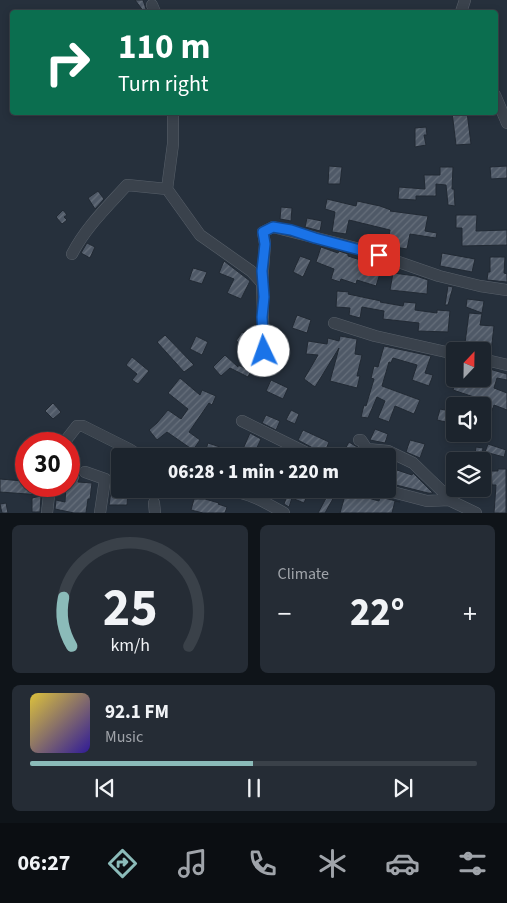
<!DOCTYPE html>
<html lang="en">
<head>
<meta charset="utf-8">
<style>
	:root { --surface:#1c242d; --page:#252c35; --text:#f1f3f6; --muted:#a0a4aa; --line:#3a4149; --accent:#8bbbb9 }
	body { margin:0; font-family:"Source Sans 3",sans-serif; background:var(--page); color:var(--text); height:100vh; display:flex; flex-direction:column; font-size:19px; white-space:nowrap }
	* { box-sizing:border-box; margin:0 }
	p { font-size:16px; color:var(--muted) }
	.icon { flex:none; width:28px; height:28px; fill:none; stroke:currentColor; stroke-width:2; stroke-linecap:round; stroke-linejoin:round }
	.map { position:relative; height:513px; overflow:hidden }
	.side { display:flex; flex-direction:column; gap:12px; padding:12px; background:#0f1419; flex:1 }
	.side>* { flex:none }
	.banner { position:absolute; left:10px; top:10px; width:488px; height:105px; border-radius:5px; box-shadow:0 2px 8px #0003,0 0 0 1px var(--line); background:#0b6e4f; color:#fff; overflow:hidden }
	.needle { width:32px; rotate:22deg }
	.buttons { position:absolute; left:446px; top:342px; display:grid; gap:10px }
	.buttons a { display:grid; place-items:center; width:45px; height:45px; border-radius:5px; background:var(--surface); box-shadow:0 2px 8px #0003,0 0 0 1px var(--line); font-size:25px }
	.speed { position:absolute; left:15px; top:432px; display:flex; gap:10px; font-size:25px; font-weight:700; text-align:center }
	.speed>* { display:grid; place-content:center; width:65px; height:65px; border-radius:50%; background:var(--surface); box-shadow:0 2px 8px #0003,0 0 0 1px var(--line); line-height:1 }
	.speed .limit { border:8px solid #d22; background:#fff; color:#111 }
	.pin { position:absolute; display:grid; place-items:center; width:42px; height:42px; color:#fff; margin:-21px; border-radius:10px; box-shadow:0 2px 8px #0006 }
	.me { position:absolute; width:55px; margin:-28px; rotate:357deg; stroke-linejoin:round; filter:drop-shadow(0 0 4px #0008) }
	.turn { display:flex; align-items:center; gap:18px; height:105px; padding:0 25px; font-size:22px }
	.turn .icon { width:65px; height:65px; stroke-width:2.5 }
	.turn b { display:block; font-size:35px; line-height:42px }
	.big { font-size:38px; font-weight:800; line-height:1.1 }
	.side .tile { flex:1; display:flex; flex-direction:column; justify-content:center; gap:8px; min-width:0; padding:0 18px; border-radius:8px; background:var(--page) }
	.side .dial { align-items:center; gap:0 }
	.dial svg { height:130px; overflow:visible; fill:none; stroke:var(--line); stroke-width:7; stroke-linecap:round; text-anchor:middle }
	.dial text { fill:var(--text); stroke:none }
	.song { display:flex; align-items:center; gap:15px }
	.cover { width:60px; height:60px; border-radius:8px; background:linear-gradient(135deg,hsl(50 70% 55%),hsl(250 70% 35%)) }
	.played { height:5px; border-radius:2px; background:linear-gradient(90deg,var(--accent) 50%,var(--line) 50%) }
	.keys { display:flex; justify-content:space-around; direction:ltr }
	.heat { display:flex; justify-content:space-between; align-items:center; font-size:28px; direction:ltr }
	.side .tiles { flex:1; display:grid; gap:12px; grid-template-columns:1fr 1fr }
	.tile:last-child { grid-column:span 2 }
	.trip { position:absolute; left:111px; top:448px; width:285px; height:50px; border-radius:5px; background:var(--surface); box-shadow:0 2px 8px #0003,0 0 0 1px var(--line); font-weight:800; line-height:50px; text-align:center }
	.tab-bar { display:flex; height:80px; justify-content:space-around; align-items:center; background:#0b0e12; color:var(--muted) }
	.tab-bar .icon { width:35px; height:35px }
	.tab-bar .active { color:var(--accent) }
	.tab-bar b { font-size:22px; color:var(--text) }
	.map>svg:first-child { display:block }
	.building { fill:url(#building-hatch); stroke:#212933 }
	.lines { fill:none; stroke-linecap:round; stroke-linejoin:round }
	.minor-casing { stroke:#58606a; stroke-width:12 }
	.minor { stroke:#3a424c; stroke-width:11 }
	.route-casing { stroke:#114b97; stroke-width:12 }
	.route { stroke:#1a73e8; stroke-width:9 }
</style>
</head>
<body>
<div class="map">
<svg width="507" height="513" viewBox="0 0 507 513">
	<defs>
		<pattern id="building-hatch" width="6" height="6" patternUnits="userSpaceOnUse" patternTransform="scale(1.25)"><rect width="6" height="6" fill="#4f5967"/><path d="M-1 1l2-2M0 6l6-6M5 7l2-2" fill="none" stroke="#666f7b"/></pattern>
	</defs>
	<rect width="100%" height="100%" fill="#26303c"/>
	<path class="building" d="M135 0H143L147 12H144Z
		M452 112H467L471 144 456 145Z
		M426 127 427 135H424L426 145 415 147V128Z
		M329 166 342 167 340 184H328Z
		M507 166V178L491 179 490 167Z
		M440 167H453L452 189H454L455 206 448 205 446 185 436 184V196H416V200L398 199 399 187 425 189 424 175H440Z
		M98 191 104 199 95 209 88 198Z
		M327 199 356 206 357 201 380 206 391 210 390 211 428 216 425 231 437 233 436 238 410 234 407 249 388 246 390 230 349 220 346 234 332 232 335 212 325 209Z
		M281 207 292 208 291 221 280 219Z
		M63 210 67 215 64 217 67 220 62 224 56 217Z
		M456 215H477L476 231 507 230V245L462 246V228H456Z
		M307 218 322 221 320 231 305 227Z
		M87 243 95 247 90 258 81 253Z
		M321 247 338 253 339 251 348 254V256L370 263 371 260 383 264 376 286 357 280 356 284 341 279 340 282 331 279 334 269 316 262Z
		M442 253 475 259 472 272 440 266Z
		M300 256 311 260 303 277 293 272Z
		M490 257H505L504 273 507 274V282L487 280 488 272H490Z
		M224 261 250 281 241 299 227 293 234 279 219 273Z
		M193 268 207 272 202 284 189 280Z
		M393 273 416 276 428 280 427 294 390 290Z
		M448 286 453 287 448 305H445Z
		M337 291 349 292 348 294 381 301 380 302 403 306 404 302 416 303 415 310 437 313V310L450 311 448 332 418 331 419 323 383 319 384 311 362 307 360 318 349 315 350 308 336 307Z
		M467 299 484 301 482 313 466 307Z
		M469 313 482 314 480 325 494 326 491 352 481 350V345L465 343Z
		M297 315 311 320 307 333 292 328Z
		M242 332 254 339 249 348 236 341Z
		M165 335 194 365 184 372 157 342Z
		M196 336 208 342 202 355 190 349Z
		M340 336 357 339 355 354 362 355 357 376H360L357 388 330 381 339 348 315 387 304 379 318 355 306 354 308 341 327 344 328 338 339 341Z
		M384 346 431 356 425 373 433 375 429 386 412 380 417 365 393 358 391 363 389 362 382 386 420 400 414 414 395 406 389 422 378 418 385 401 377 397 368 418 361 417 364 405 366 406 374 379 371 378 374 366 378 367Z
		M225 355 238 367V365L251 371 248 377 230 368 221 376 213 367Z
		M132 357 149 371 138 384 132 380 137 374 126 365Z
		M482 367 507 374V380L497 378 494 388 507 393V410L494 405 487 423 489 424 484 440 482 406H477L480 399 453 390 456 379 482 384Z
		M180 378 200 395 202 390 216 396 212 405 209 403 189 432 200 440 193 450 167 432 157 440 149 430 157 423 168 410 181 419 188 409 168 393Z
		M271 380 288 388 283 399 266 391Z
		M53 403 61 412 53 419 45 411Z
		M440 409 455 412V424L437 420Z
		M291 410 299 414 295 424 286 420Z
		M266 415 280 421 276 430 262 423Z
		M375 429 388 434 385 443 370 440Z
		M303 430 329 442 324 454 298 440Z
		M54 433 60 436 59 437 55 444H48Z
		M250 433 261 439 253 456H240Z
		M410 440 425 444 420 458 406 452Z
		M349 442 357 447 362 454 360 456H341Z
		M208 443 220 447 217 456H204Z
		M488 444 506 450 504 457 485 452Z
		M278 447 290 453 288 456H274Z
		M476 447 483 448 481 461H474Z
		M69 465 78 469V473L80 477 78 482 92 483 90 499H88L86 513H74L55 509 56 500 65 502 66 486H69Z
		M498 469H506V513H494L496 485H492L491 471H498Z
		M397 470 412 475 413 473 433 493H428L392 484Z
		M0 479 23 481V486H42L41 495 0 492Z
		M295 489H310L304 503 292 498Z
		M331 489H337L356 497 357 495 379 501 380 497 400 502 395 501 392 513H340L344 499 335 495 325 513H318Z
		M111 492H128L127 505H109Z
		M41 496 40 512H32V498Z
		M287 496 292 498 289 507 284 504Z
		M194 499H205L219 503 218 504 227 507 225 513H203L191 510Z
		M6 503 8 513H2L0 504Z"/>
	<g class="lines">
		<g class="minor-casing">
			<path id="minor" d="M152 5 155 12
				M461 12 465 0
				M495 95 507 123
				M167 189 173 144V112
				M72 254C86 227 107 207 127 185L167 189 200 235 251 271 262 283 264 351
				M262 283 265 244 263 232 273 227 364 250 439 276 480 286 507 290
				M334 323 375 336 455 354
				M482 359 507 365
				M242 421 313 456
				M359 440H361L367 449 388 451 413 463 444 493 449 500 476 513
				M63 444 77 426H83L129 449 140 456
				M85 472 105 479 100 513
				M182 489C196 494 211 490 225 490 248 492 265 502 284 513
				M381 489 427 501 449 500
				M154 503 155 513
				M47 513 50 486"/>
		</g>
		<use href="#minor" class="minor"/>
	</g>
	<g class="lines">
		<g class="route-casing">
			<path id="route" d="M264 351 262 317 264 297 262 271 265 244 263 232 273 227 291 230 315 238 379 255"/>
		</g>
		<use href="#route" class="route"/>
	</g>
</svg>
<div class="buttons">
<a><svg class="needle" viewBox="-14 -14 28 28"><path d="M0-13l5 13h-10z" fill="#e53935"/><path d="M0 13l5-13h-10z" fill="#a0a4aa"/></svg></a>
<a><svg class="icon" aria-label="sound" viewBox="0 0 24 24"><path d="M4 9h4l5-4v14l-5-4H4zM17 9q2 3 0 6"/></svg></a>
<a><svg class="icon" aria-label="layers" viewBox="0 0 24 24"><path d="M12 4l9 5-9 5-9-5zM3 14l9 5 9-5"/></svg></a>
</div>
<div class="speed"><div class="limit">30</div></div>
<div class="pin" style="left:379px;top:255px;background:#d93025"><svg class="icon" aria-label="arrive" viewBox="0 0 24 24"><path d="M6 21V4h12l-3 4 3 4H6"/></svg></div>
<svg class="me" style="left:264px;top:351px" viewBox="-20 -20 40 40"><circle r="19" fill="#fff"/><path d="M0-13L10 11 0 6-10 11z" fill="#1a73e8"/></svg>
<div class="trip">06:28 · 1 min · 220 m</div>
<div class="banner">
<div class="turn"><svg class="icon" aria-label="right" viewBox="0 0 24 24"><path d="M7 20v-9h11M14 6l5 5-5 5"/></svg><div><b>110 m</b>Turn right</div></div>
</div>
</div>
<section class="side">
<div class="tiles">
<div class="tile dial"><svg viewBox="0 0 100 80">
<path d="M14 69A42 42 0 1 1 86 69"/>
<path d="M14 69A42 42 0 0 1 9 39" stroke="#8bbbb9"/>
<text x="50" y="56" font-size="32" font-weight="700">25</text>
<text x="50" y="72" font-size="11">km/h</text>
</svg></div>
<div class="tile"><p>Climate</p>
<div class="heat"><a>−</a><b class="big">22°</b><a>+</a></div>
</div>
<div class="tile">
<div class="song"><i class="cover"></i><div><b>92.1 FM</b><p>Music</p></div></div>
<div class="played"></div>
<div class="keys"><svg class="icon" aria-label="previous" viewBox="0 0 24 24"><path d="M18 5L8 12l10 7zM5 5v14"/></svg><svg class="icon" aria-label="pause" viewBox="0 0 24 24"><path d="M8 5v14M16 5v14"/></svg><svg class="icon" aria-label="next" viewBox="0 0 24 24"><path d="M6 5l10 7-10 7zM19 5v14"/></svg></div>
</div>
</div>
</section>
<nav class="tab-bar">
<b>06:27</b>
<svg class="icon active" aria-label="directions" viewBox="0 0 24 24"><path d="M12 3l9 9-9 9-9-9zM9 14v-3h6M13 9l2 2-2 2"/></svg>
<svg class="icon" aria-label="music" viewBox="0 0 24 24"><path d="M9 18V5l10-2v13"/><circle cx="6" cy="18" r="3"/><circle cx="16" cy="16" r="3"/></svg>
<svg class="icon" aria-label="phone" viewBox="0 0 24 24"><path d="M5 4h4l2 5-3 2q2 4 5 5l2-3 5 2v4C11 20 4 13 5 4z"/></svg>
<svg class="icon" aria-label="climate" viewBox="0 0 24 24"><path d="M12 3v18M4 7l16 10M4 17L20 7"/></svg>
<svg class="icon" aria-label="car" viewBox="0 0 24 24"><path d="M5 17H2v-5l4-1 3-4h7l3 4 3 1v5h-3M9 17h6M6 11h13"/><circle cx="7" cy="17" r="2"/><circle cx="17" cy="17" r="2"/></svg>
<svg class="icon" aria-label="filters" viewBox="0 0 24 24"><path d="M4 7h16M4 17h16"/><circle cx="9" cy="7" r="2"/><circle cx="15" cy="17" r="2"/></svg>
</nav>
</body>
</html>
